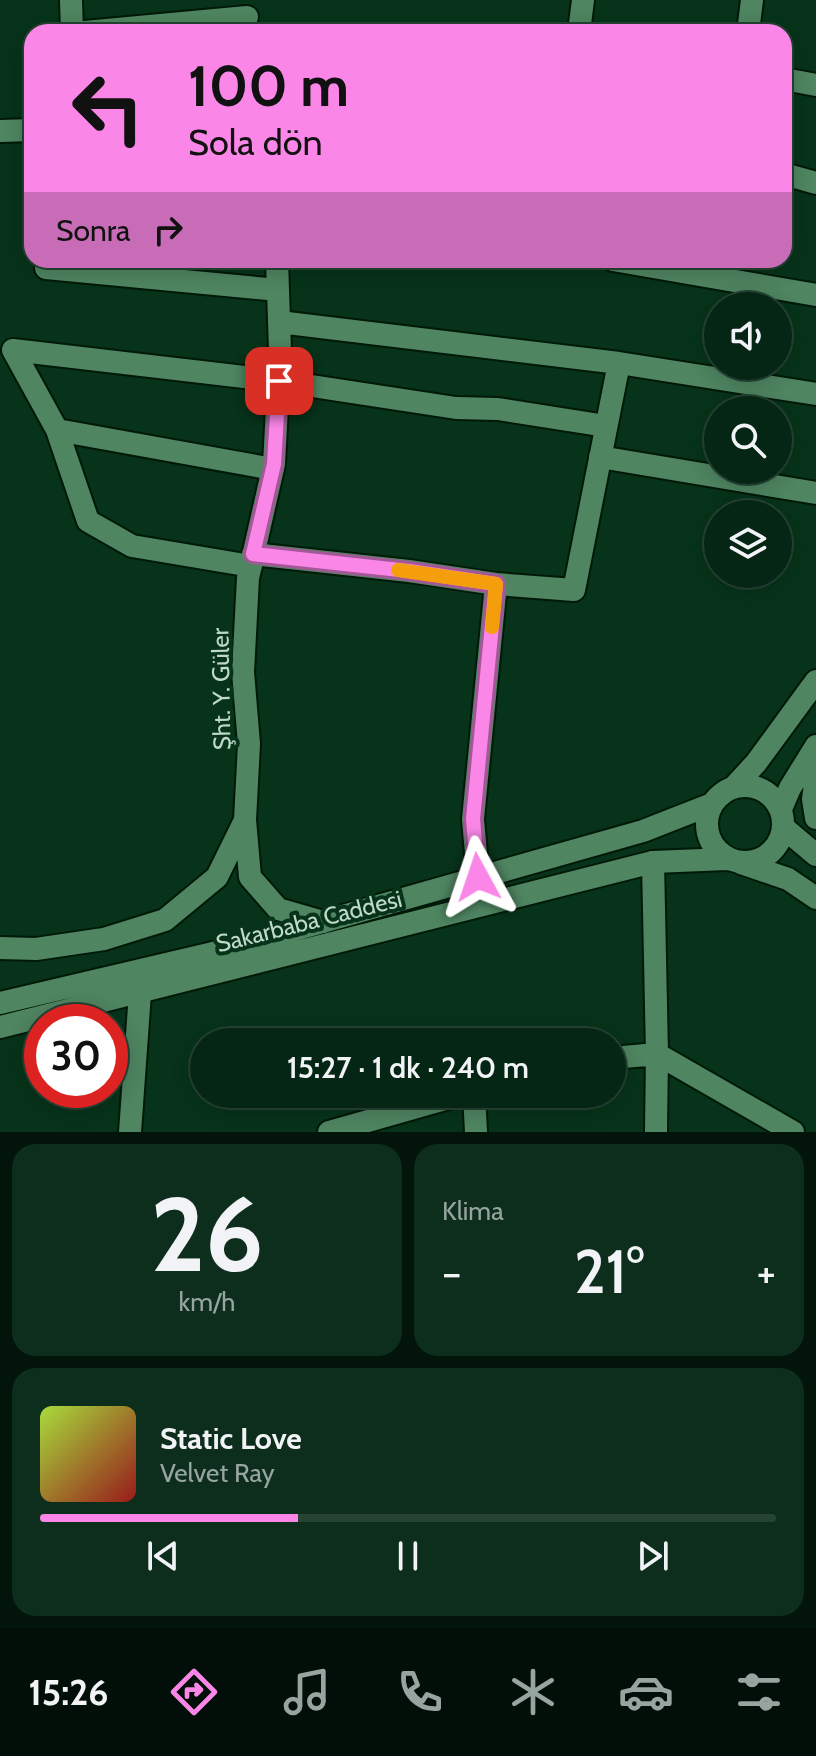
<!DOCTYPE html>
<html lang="tr">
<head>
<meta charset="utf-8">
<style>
	:root { --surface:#052614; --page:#0e2e1d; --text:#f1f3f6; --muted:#97a5a0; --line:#264334; --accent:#fa87e7 }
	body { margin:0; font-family:Cabin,sans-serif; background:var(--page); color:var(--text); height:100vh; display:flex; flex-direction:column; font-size:30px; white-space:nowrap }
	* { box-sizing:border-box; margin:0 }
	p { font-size:26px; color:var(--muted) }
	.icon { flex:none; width:44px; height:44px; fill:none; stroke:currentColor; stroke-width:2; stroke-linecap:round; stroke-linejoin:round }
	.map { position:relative; height:1132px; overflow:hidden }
	.panel { display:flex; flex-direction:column; gap:12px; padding:12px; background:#03150b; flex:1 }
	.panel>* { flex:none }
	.top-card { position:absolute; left:24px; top:24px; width:768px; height:244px; border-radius:24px; box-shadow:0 4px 20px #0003,0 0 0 2px var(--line); background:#fa87e7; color:#111; overflow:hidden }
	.fabs { position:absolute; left:704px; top:292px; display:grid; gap:16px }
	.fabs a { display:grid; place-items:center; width:88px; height:88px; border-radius:50%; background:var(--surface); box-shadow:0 4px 20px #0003,0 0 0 2px var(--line); font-size:40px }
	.speed { position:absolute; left:24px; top:1004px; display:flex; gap:16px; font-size:40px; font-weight:700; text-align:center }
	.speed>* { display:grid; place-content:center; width:104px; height:104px; border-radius:50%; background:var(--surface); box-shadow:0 4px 20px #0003,0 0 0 2px var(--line); line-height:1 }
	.speed .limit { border:12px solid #d22; background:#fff; color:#111 }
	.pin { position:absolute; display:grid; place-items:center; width:68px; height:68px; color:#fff; margin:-34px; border-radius:16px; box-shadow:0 4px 12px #0006 }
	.me { position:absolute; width:88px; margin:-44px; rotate:355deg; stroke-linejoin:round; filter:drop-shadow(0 0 6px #0008) }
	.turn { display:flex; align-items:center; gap:28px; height:168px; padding:0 32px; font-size:36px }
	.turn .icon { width:104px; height:104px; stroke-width:2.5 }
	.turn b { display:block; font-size:56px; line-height:68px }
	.then { display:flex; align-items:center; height:76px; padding:0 32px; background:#0003; gap:16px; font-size:30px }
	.big { font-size:60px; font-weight:600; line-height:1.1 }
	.panel .widget { flex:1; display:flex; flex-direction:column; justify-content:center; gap:12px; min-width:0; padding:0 28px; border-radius:24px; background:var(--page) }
	.panel .dial { align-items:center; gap:0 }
	.dial b { font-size:104px; line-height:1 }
	.song { display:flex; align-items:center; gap:24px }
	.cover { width:96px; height:96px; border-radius:12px; background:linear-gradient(135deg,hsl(80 70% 55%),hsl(0 70% 35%)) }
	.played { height:8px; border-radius:4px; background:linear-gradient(90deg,var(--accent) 35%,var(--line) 35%) }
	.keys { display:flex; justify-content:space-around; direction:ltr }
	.heat { display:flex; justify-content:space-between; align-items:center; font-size:44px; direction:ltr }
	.panel .tiles { flex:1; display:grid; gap:12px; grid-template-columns:1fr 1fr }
	.widget:last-child { grid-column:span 2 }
	.trip { position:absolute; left:190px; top:1028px; width:436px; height:80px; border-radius:40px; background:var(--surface); box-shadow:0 4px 20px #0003,0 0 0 2px var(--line); font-weight:600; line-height:80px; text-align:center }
	.tab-bar { display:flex; height:128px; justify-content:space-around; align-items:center; background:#020f08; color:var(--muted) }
	.tab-bar .icon { width:56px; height:56px }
	.tab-bar .active { color:var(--accent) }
	.tab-bar b { font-size:36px; color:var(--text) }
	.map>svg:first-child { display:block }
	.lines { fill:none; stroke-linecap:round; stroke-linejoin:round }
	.minor-casing { stroke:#001908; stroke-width:26 }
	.secondary-casing { stroke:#001908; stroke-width:26 }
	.minor { stroke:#4f8561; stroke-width:22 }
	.secondary { stroke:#4f8561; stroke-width:22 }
	.route-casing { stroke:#a25896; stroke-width:20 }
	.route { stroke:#fa87e7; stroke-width:14 }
	.slow { stroke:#f59e0b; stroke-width:14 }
	.labels { text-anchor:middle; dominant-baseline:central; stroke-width:8; stroke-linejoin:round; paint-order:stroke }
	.street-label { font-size:24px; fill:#bedac6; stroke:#07331a }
</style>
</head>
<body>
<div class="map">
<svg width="816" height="1132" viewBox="0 0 816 1132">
	<rect width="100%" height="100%" fill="#07331a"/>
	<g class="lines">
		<g class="minor-casing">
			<path id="minor" d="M71 0 72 32
				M85 32 247 17
				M579 32 583 0
				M748 32 752 0
				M784 79 816 85
				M0 131 32 130
				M784 174 816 183
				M613 260 816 295
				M46 268 278 290
				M279 322 619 363 816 394
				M57 430 273 469
				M600 457 816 493
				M253 554 409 571 496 584 574 590 619 363
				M251 566 132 546 88 521 57 430 13 350 279 381 456 408 498 409 606 426
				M245 820 250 877 278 909 323 922
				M653 862 657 1054 656 1132
				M478 877 473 819 496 584
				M0 948 36 949 104 939 165 920 217 877 245 820 249 744 243 672 248 578 274 464 280 351 277 260
				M612 1058 657 1054 793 1132
				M474 1094 476 1132
				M130 1132 140 993
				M329 1132 463 1094"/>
		</g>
		<g class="secondary-casing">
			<path id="secondary" d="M816 778 813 799 816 818
				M707 824a38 38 0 1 1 76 0a38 38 0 1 1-76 0Z
				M733 788 756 763 816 681
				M781 809 790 788 816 746
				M784 828 816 855
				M741 863 788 879 816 898
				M0 1003 209 954 643 831 712 804
				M0 1027 653 862 727 859"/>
		</g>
		<use href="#minor" class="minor"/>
		<use href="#secondary" class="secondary"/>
	</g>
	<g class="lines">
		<g class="route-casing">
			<path id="route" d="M279 381 274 464 253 554 409 571 496 584 473 819 478 877"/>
		</g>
		<use href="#route" class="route"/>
		<path class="slow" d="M398 570 496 584 492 627"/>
	</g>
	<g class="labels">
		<g class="street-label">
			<text transform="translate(221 689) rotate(-91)">Şht. Y. Güler</text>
			<text transform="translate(309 921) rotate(-14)">Sakarbaba Caddesi</text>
		</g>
	</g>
</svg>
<div class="fabs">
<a><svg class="icon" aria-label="sound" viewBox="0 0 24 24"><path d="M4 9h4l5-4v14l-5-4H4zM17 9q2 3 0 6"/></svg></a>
<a><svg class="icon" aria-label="search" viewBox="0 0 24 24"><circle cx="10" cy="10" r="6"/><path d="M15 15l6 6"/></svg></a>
<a><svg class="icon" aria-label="layers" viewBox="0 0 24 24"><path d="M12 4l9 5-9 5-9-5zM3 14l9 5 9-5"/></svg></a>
</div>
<div class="speed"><div class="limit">30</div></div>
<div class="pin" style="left:279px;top:381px;background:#d93025"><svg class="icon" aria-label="arrive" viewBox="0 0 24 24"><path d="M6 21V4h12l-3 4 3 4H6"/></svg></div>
<svg class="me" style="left:478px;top:877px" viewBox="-20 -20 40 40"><path d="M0-17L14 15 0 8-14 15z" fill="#fa87e7" stroke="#fff" stroke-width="4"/></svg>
<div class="trip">15:27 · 1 dk · 240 m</div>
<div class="top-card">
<div class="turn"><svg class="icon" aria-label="left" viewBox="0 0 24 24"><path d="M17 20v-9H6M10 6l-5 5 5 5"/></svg><div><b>100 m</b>Sola dön</div></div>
<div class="then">Sonra<svg class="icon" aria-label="right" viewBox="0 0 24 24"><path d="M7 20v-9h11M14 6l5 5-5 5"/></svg></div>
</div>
</div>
<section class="panel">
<div class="tiles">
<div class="widget dial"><b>26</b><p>km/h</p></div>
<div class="widget"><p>Klima</p>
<div class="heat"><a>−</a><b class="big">21°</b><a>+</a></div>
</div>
<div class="widget">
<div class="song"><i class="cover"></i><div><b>Static Love</b><p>Velvet Ray</p></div></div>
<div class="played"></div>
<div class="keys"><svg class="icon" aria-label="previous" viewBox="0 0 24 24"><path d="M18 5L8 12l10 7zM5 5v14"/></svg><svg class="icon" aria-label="pause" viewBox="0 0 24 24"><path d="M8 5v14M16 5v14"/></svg><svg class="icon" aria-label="next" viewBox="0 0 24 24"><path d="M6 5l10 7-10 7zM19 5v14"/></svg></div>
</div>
</div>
</section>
<nav class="tab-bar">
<b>15:26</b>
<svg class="icon active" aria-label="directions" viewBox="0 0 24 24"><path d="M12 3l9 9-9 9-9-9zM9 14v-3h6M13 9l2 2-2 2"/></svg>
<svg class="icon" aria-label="music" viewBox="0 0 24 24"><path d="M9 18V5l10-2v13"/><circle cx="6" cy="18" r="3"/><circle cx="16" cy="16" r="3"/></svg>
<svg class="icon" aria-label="phone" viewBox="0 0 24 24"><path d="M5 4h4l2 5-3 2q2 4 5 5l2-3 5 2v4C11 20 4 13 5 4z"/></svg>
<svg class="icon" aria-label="climate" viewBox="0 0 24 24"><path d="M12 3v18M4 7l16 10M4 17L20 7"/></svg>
<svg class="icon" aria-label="car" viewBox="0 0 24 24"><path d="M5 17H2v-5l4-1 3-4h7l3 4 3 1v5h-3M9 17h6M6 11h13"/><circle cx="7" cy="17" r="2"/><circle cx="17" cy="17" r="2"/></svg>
<svg class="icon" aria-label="filters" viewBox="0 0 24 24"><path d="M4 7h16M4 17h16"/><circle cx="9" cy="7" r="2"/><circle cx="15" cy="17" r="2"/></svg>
</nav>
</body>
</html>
